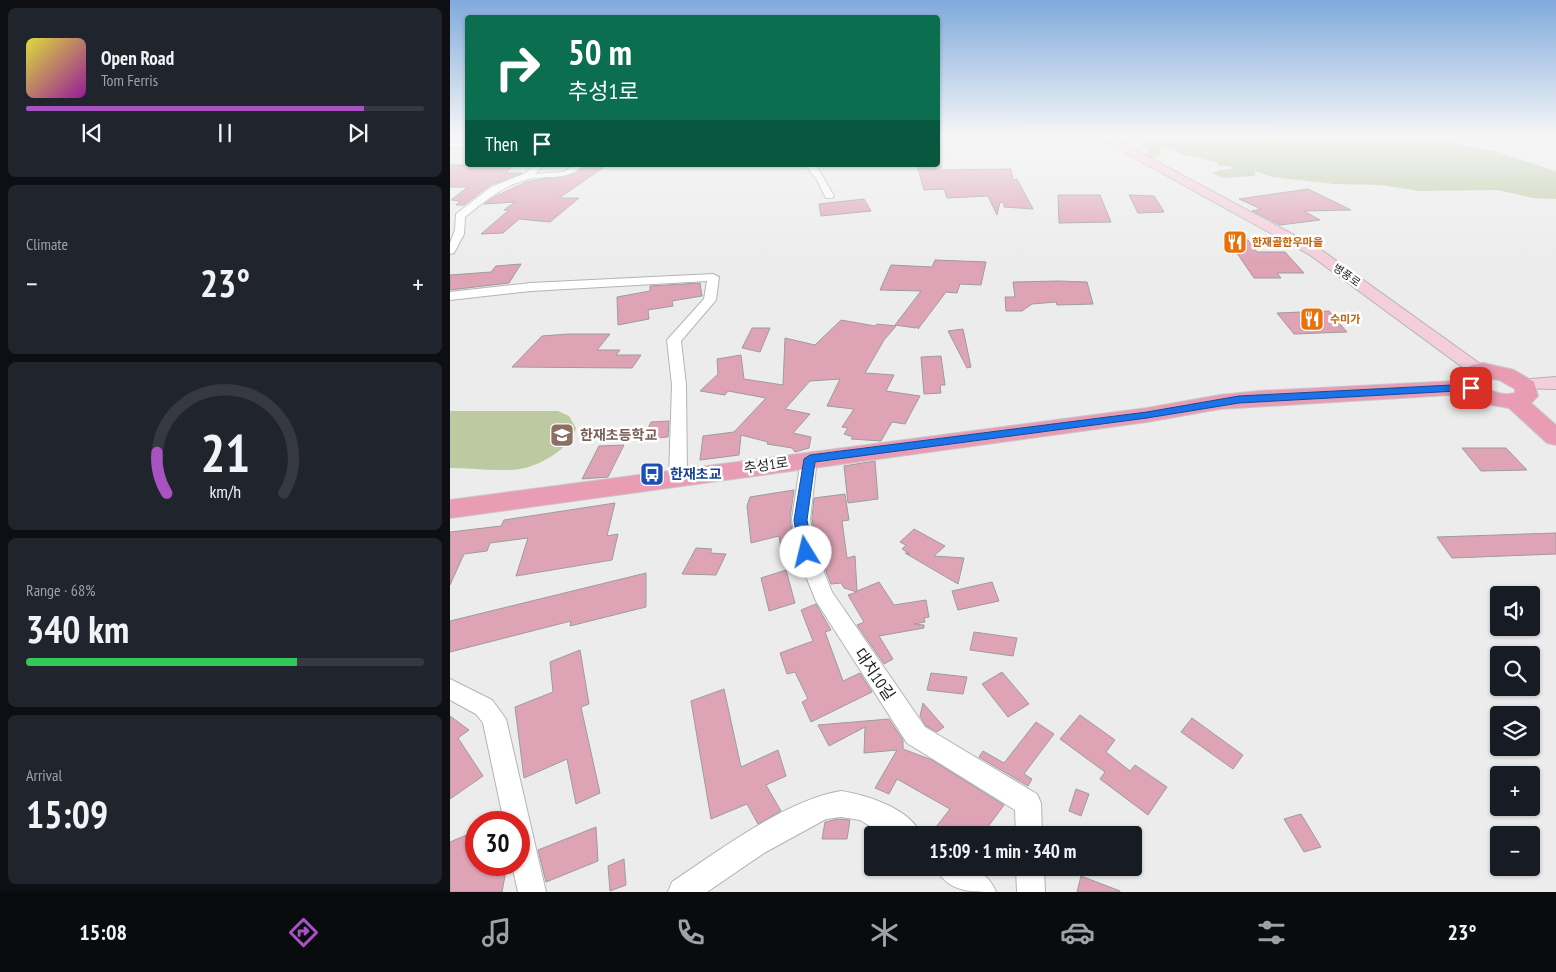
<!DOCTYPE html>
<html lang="en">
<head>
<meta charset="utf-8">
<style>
	:root { --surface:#171b24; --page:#20242c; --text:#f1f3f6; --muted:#9ea1a6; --line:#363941; --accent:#a853c1 }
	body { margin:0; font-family:"PT Sans Narrow","Noto Sans KR",sans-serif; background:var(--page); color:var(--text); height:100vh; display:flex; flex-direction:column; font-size:19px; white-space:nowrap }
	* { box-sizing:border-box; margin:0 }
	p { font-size:16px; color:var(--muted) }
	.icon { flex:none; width:28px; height:28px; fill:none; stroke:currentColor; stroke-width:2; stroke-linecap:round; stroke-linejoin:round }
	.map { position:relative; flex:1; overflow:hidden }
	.panel { display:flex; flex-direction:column; gap:8px; padding:8px; background:#0d0f14; width:450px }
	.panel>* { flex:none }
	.guide { position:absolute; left:15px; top:15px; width:475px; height:152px; border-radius:5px; box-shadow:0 1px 4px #0004; background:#0b6e4f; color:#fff; overflow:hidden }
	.tools { position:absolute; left:1040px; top:586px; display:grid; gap:10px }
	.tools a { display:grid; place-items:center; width:50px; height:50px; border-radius:5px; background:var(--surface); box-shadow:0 1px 4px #0004; font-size:25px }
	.speed { position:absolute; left:15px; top:811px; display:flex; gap:10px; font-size:25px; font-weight:700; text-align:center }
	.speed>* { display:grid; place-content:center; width:65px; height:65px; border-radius:50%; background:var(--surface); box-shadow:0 1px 4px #0004; line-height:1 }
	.speed .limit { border:8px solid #d22; background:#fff; color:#111 }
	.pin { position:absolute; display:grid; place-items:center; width:42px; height:42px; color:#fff; margin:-21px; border-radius:10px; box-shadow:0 2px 8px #0006 }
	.me { position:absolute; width:55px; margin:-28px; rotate:351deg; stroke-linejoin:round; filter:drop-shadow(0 0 4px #0008) }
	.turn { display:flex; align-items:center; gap:18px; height:105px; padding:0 20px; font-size:22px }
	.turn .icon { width:65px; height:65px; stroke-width:2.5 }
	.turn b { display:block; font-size:35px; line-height:42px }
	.then { display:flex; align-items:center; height:48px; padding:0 20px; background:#0003; gap:10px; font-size:19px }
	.big { font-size:38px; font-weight:600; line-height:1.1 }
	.panel .widget { flex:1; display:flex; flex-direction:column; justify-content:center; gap:8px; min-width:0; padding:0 18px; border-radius:8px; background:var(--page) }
	.panel .dial { align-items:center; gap:0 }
	.dial svg { height:130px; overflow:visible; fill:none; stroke:var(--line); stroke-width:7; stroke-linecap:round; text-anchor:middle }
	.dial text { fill:var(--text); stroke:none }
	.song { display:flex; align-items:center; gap:15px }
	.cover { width:60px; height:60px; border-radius:8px; background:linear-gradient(135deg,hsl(60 70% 55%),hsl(300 70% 35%)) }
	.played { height:5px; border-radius:2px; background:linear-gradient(90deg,var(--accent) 85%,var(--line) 85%) }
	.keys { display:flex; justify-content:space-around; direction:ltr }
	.heat { display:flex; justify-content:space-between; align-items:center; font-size:28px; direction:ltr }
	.charge { height:8px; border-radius:4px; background:linear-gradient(90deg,#34c759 68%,var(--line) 0) }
	.trip { position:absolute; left:414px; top:826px; width:278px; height:50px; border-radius:5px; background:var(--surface); box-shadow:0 1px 4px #0004; font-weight:600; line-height:50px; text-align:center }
	.tabs { display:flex; height:80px; justify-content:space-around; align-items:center; background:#090b0e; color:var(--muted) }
	.tabs .icon { width:35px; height:35px }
	.tabs .active { color:var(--accent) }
	.tabs b { font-size:22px; color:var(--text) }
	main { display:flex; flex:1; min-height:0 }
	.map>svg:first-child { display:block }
	.green { fill:#bdcaa1 }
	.building { fill:#dea4b6; stroke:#9d9c9c }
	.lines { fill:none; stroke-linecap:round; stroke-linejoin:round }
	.street-casing { stroke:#b4b4b5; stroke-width:2 }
	.secondary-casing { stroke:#b4b4b5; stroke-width:2 }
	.primary-casing { stroke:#c9c9c9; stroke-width:2 }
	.street { fill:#fff; fill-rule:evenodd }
	.secondary { fill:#f4ceda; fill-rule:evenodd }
	.primary { fill:#e99db5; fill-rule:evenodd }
	.route { fill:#1a73e8; stroke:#114b97 }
	.labels { text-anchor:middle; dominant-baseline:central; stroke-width:5; stroke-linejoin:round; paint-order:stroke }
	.far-food-label { font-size:11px; font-weight:bold; fill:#c56008; stroke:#fff; text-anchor:start }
	.far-street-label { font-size:11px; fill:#1c1c1d; stroke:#fff }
	.education-label { font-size:14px; font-weight:bold; fill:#785e54; stroke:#fff; text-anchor:start }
	.street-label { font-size:14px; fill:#1c1c1d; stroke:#fff }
	.transit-label { font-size:14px; font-weight:bold; fill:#164399; stroke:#fff; text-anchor:start }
	.near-street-label { font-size:16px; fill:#1c1c1d; stroke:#fff }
</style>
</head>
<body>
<main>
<section class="panel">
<div class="widget">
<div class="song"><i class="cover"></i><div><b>Open Road</b><p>Tom Ferris</p></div></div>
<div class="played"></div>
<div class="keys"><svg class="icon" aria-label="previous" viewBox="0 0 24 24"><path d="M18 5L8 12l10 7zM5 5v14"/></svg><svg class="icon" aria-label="pause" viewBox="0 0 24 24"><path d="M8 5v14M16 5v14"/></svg><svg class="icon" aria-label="next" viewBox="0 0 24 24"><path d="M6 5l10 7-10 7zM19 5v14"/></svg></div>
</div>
<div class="widget"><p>Climate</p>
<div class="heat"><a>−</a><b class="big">23°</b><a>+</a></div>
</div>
<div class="widget dial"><svg viewBox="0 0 100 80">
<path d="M14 69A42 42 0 1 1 86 69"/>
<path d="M14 69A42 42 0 0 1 8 44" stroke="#a853c1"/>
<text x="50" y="56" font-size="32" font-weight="700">21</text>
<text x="50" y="72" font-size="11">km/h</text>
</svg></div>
<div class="widget"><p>Range · 68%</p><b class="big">340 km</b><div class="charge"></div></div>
<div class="widget"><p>Arrival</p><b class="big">15:09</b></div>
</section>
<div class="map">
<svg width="1106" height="892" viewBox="0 0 1106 892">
	<rect width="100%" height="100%" fill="#ececed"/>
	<path class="green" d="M684 136C700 136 717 140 734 139L731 136H964L1044 151 1106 171V199L1083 198 1048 190 970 191 930 185 884 184 822 177 803 170 806 174 804 176 773 178 763 173 770 170 781 169V166H769L767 162 729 154 722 148 709 149V153L712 155 701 159 695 156 699 152Z
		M0 411H108L119 416 126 428C121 448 90 466 70 469 48 472 22 468 0 468Z"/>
	<path class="building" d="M0 165H64L56 173H72L40 185 14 205H6L10 201 1 200 18 187H0Z
		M136 165H157L109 198H129L100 222 69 219 53 233 31 234 59 210H54L65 202 34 204 44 197 76 182 121 175Z
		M467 165H491V170L561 169 563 180 567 179 583 209 554 207V203L550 202 547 215 538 196 497 198 494 189 474 190Z
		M858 189 901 210 854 211 870 220 830 225 802 211 811 209 789 199Z
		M608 195H650L661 222 609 223Z
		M679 195 704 196 714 212 688 213Z
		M414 199 421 211 371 216 369 204Z
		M778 240H798L807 252H835L854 273H827L831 278H804Z
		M485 260 536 262 531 285 510 284 507 293 496 292 468 329V325L466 328 445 325 471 291 430 290 441 265 482 267Z
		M71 264 59 283 0 290V275L41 272 46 266Z
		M608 281 637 282 643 304 607 305 606 302 582 304 572 311H556L555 297H565L563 282Z
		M250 283 252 296 222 301 223 306 198 310 199 319 168 325 167 297 200 291V286Z
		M879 311 897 332 844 334 827 313Z
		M391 320 425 326 427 324 446 326 434 340 415 373 444 375 436 391 470 396 455 424 442 422 431 441 401 439 403 437 394 434 398 428 392 427 404 409 377 406 390 379 360 381 335 409 360 414 343 433 361 437 359 448 345 452 342 448 317 444 318 442 291 435 289 455 250 460 253 436 284 432 316 398 278 391 275 395 250 391 268 374 267 359 291 355 294 379 333 385 335 338 365 345Z
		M302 328H320L310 352 292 348Z
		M513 329 521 367 517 368 498 331Z
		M119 334H160L147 350H170L166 355H191L182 368 62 367 92 336Z
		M491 356 495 385H490L491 393 474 394 471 357Z
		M219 421 218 437 193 439 201 422Z
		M174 445 158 477 132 479 149 446Z
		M1012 448H1056L1077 470 1031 471Z
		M425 461 428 499 398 503 394 466Z
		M344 490 340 519 346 557 333 560 329 536 301 543 297 506 300 497Z
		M395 494 399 520 392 521 397 558 405 556 407 591 429 582 444 605 476 600 479 617 474 618 475 622 464 624 474 625V628L429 636 443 659 434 664 407 625 414 622 398 595 407 592 394 588 391 583 381 584 368 551 362 519 364 498Z
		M165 503 157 536 168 534 162 560 66 576 78 538 40 543 37 551 14 554 0 585V532L51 526 54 520Z
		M464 529 495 546 484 556 514 558 508 584 455 553 460 554 452 549 456 545 450 542Z
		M1106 533V554L1002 558 987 537Z
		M246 548 262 549 260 553 276 554 266 575 232 574Z
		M336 570 345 603 319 611 311 578Z
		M196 573V607L120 626 121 621 0 652V621Z
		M542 582 549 601 508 610 502 591Z
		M366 604 381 630 375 632 393 681 410 673 422 692 361 722 352 702 358 699 345 672 337 674 330 653 363 641 351 610Z
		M524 632 567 638 563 656 520 650Z
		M130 650 139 704 131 707 150 793 126 804 117 759 74 778 65 707 103 692 100 662Z
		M552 672 579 704 558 717 532 684Z
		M481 673 517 677 513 694 477 690Z
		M274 689 291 767 328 750 336 776 316 785 331 811 308 824 297 804 261 819 241 701Z
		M473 703 494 727 487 732 476 726 470 716Z
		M630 715 665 740 656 752 680 771 685 765 717 787 698 815 650 779 655 772 610 739Z
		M0 716 19 730 8 738 33 776 0 799Z
		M742 718 793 755 783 769 731 732Z
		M439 719 453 740V749L482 760 554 805 532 835H496L486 827 500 809 447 779 439 794 425 788 447 750 414 753 415 727 379 746 368 725Z
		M586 722 604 734 574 774 582 779 578 786 529 757 533 751 554 763Z
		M626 789 639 794 631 816 619 811Z
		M851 814 871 847 854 852 834 819Z
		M388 819 400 820 397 839H372L375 822Z
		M146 827 148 861 96 882 88 850Z
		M26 831V865H57L52 892H0V842Z
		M174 859 176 885 160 891 158 866Z
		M631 876 670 891V892H627Z"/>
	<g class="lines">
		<g class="street-casing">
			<path id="street" d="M0 143H18V147H0Z
				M85 165H94L85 174 113 172 124 165H134C117 182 96 174 75 180 51 187 34 202 15 217L14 234 4 253 0 254V243L5 230 6 214 41 187 74 174Z
				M358 165H366L384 196 382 198H376L367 180 357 167Z
				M263 274 269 277 266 300 231 341 236 385 237 477 234 481H222L219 477 222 385 217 340 254 299 257 281 81 291 0 300V292L81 283Z
				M359 454 365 455 367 459 360 519 366 552 382 592 475 727 587 794 591 803 592 835H566L565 810 457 743 366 601 346 552 342 519 351 459 353 455Z
				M0 679 42 700 56 719 96 892H68L62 865H69V822H54L33 723 26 714 0 700Z
				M391 791C417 795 461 809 471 835H435L410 820 391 817 376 819 314 853 257 892H218L222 882C268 851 336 800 391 791Z
				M486 868C511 865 536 866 546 892 520 892 498 892 486 868Z
				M566 868H594L595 892H567Z"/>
		</g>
		<g class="secondary-casing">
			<path id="secondary" d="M645 136H659L870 249 1040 371 1037 375H1023L860 255Z
				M1106 377V389L1066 388 1063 384 1066 380Z"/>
		</g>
		<g class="primary-casing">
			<path id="primary" d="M1033 363 1064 370 1084 382 1088 396 1081 403 1106 425V445L1097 443 1059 408 1036 404 1016 394 770 409 697 422 0 518V500L697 408 770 395 809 391 1005 381C1006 368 1022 365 1033 363ZM1031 377 1049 380 1065 389V393C1051 397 1037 390 1027 380Z"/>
		</g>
		<use href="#street" class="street"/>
		<use href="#secondary" class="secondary"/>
		<use href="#primary" class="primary"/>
	</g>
	<linearGradient id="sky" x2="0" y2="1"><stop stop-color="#80aadc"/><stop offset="0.52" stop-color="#f6f6f7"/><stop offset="1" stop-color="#f6f6f7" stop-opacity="0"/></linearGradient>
	<rect width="1106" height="261" fill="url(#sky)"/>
	<path class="route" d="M1021 384 1025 385V390L789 403 697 418 365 462 357 520 363 552 356 557 349 552 344 520 354 459 360 455 697 412 789 396Z"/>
	<defs>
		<g id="restaurant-square" transform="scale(1.25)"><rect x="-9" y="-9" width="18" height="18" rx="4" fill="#e8710a" stroke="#fff"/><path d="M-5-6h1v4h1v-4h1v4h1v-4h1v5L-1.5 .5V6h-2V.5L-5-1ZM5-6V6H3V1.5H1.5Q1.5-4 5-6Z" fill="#fff"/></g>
		<g id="school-square" transform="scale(1.25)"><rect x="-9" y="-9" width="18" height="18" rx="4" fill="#8d6e63" stroke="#fff"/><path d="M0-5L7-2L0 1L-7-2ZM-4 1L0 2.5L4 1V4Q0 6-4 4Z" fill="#fff"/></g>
		<g id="bus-square" transform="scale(1.25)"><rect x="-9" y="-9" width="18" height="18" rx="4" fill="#1a4fb4" stroke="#fff"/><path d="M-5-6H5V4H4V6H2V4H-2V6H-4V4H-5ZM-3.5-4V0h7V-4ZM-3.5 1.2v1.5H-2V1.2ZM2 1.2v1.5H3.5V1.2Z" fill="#fff"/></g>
	</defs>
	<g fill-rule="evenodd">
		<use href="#restaurant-square" x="785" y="242"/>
		<use href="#restaurant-square" x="862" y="319"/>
		<use href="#school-square" x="112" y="435"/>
		<use href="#bus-square" x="202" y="474"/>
	</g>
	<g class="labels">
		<g class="far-food-label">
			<text x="802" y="242">한재골한우마을</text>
			<text x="880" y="319">수미가</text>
		</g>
		<g class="far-street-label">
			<text transform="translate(897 275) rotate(35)">병풍로</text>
		</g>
		<g class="education-label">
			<text x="130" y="435">한재초등학교</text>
		</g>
		<g class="street-label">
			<text transform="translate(316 465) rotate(-8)">추성1로</text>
		</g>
		<g class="transit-label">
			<text x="220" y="474">한재초교</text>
		</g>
		<g class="near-street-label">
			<text transform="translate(425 674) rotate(56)">대치10길</text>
		</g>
	</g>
</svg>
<div class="tools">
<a><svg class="icon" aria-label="sound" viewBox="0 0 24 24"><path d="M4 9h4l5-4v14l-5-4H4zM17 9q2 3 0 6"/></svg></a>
<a><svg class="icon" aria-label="search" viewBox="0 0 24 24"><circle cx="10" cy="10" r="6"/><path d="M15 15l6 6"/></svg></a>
<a><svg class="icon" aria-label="layers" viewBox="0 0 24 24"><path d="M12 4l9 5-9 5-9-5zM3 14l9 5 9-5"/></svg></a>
<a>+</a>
<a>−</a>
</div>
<div class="speed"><div class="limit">30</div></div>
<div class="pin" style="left:1021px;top:388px;background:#d93025"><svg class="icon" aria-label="arrive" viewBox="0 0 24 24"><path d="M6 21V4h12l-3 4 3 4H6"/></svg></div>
<svg class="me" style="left:356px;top:552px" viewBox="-20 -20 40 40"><circle r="19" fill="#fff"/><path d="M0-13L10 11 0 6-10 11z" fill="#1a73e8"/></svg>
<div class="trip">15:09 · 1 min · 340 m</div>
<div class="guide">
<div class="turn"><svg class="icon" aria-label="right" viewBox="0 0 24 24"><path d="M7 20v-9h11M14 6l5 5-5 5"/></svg><div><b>50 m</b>추성1로</div></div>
<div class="then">Then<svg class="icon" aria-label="arrive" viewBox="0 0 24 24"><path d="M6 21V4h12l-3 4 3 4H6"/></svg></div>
</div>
</div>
</main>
<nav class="tabs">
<b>15:08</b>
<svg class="icon active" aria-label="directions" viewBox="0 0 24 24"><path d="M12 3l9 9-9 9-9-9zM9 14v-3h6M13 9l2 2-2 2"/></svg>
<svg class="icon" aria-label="music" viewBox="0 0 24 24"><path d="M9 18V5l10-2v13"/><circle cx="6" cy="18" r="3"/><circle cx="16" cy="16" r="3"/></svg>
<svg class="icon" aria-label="phone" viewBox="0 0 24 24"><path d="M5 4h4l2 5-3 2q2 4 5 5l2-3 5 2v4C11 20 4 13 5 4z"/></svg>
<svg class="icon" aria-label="climate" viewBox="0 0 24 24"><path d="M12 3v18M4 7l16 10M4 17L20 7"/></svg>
<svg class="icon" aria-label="car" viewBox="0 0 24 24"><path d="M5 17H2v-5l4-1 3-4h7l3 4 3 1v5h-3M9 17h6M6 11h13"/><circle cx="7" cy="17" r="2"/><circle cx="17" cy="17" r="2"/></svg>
<svg class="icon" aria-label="filters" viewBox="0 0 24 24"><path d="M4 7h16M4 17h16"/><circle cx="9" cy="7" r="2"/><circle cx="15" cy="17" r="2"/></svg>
<b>23°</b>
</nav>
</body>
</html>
